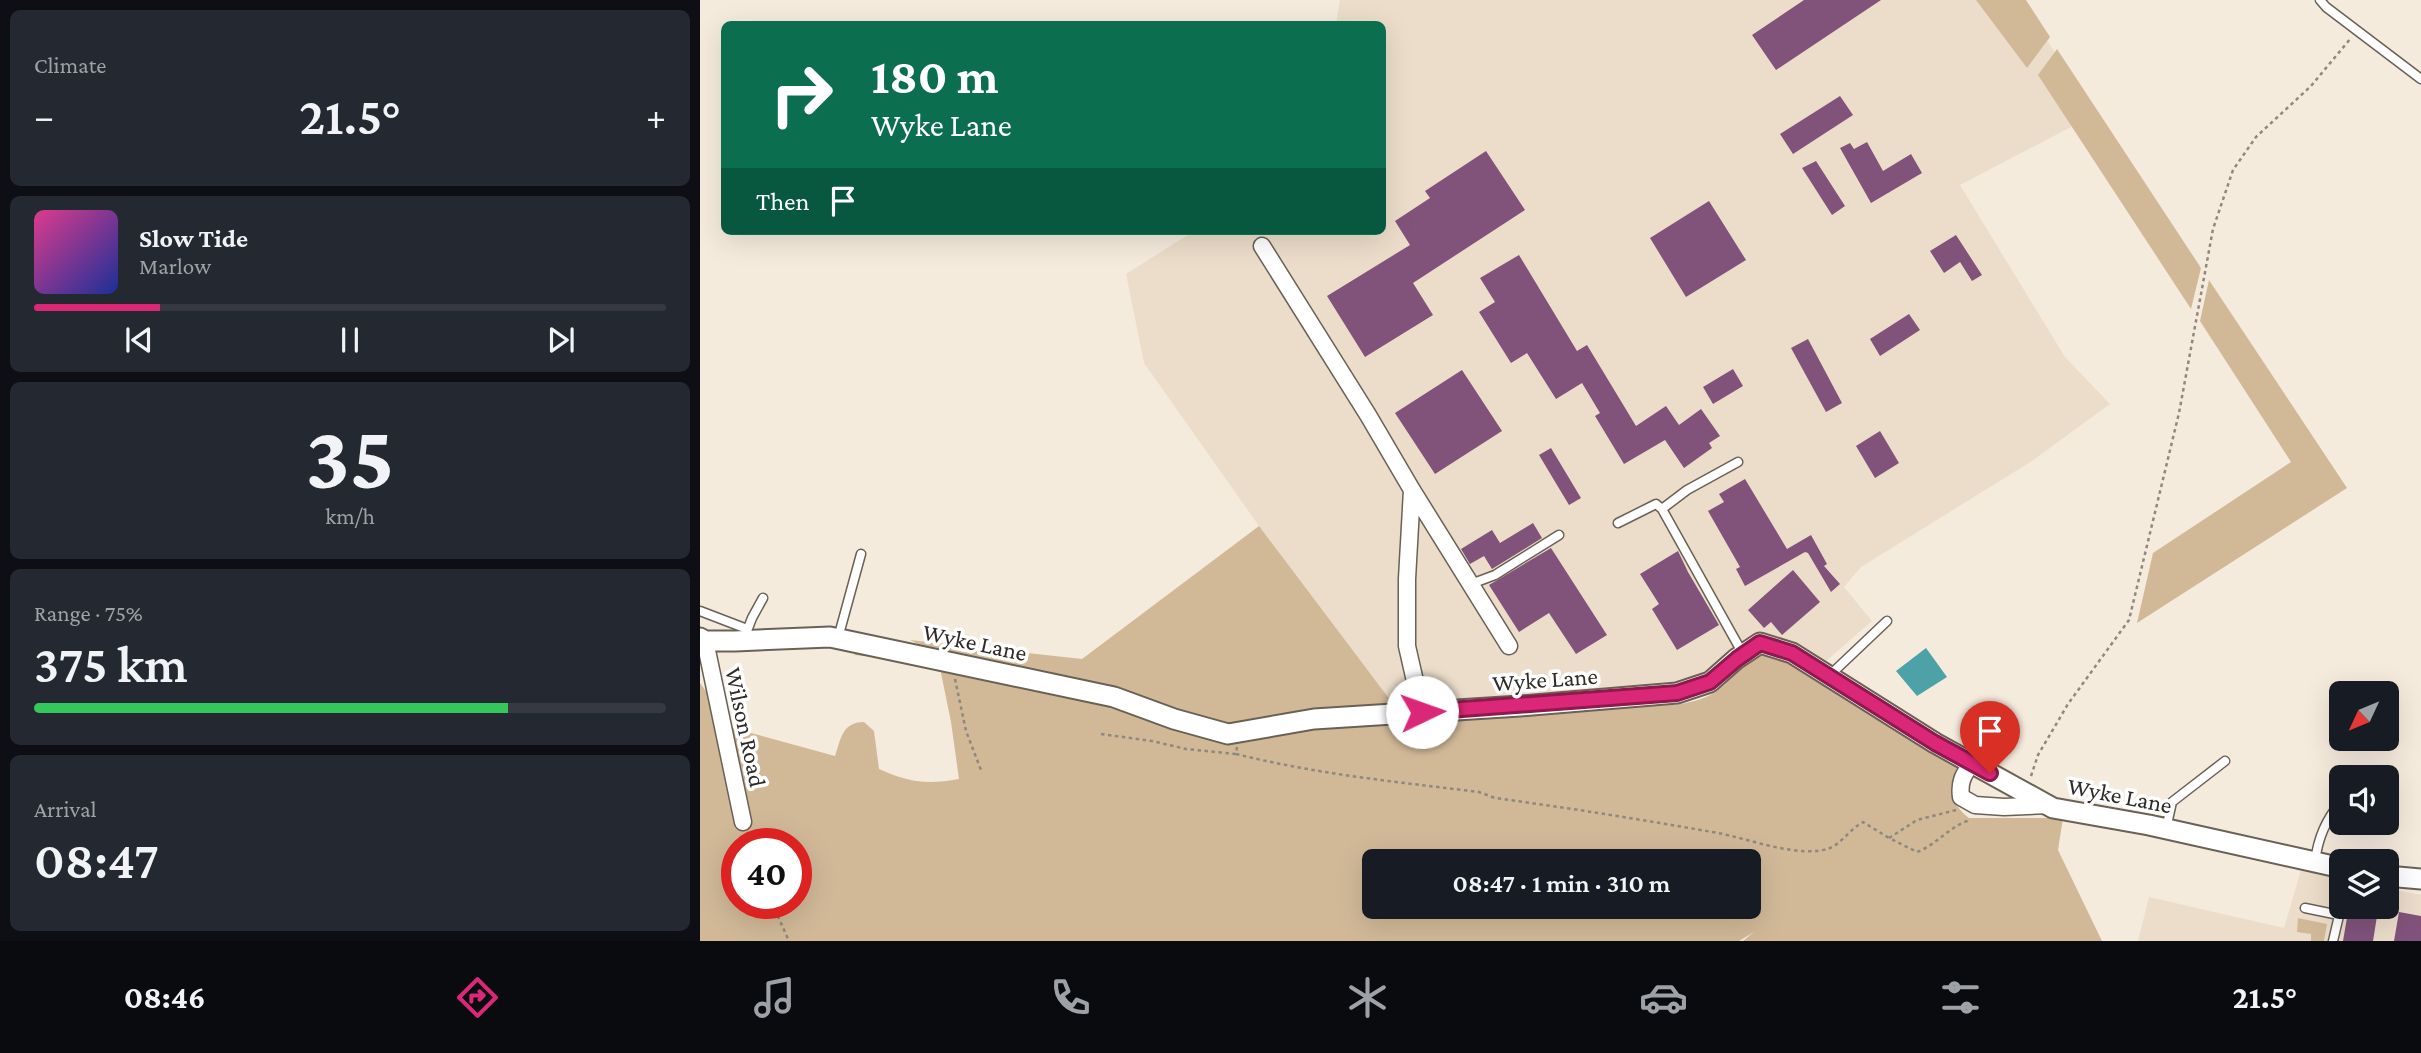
<!DOCTYPE html>
<html lang="en">
<head>
<meta charset="utf-8">
<style>
	:root { --surface:#171b24; --page:#242831; --text:#f1f3f6; --muted:#9ea1a6; --line:#363941; --accent:#db2777 }
	body { margin:0; font-family:"Crimson Pro",serif; background:var(--page); color:var(--text); height:100vh; display:flex; flex-direction:column; font-size:26px; white-space:nowrap }
	* { box-sizing:border-box; margin:0 }
	p { font-size:23px; color:var(--muted) }
	.icon { flex:none; width:38px; height:38px; fill:none; stroke:currentColor; stroke-width:2; stroke-linecap:round; stroke-linejoin:round }
	.map { position:relative; flex:1; overflow:hidden }
	.side { display:flex; flex-direction:column; gap:10px; padding:10px; background:#0d0f14; width:700px }
	.side>* { flex:none }
	.hud { position:absolute; left:21px; top:21px; width:665px; height:214px; border-radius:10px; box-shadow:0 7px 28px #0002; background:#0b6e4f; color:#fff; overflow:hidden }
	.needle { width:46px; rotate:226deg }
	.tools { position:absolute; left:1629px; top:681px; display:grid; gap:14px }
	.tools a { display:grid; place-items:center; width:70px; height:70px; border-radius:10px; background:var(--surface); box-shadow:0 7px 28px #0002; font-size:35px }
	.speed { position:absolute; left:21px; top:828px; display:flex; gap:14px; font-size:35px; font-weight:700; text-align:center }
	.speed>* { display:grid; place-content:center; width:91px; height:91px; border-radius:50%; background:var(--surface); box-shadow:0 7px 28px #0002; line-height:1 }
	.speed .limit { border:10px solid #d22; background:#fff; color:#111 }
	.pin { position:absolute; display:grid; place-items:center; width:60px; height:60px; color:#fff; margin:-72px -30px; border-radius:50% 50% 50% 0; rotate:-45deg; box-shadow:0 0 7px #0007 }
	.pin .icon { rotate:45deg }
	.me { position:absolute; width:77px; margin:-38px; rotate:87deg; stroke-linejoin:round; filter:drop-shadow(0 0 5px #0008) }
	.turn { display:flex; align-items:center; gap:24px; height:147px; padding:0 35px; font-size:32px }
	.turn .icon { width:91px; height:91px; stroke-width:2.5 }
	.turn b { display:block; font-size:49px; line-height:60px }
	.then { display:flex; align-items:center; height:66px; padding:0 35px; background:#0003; gap:14px; font-size:26px }
	.big { font-size:52px; font-weight:600; line-height:1.1 }
	.side .card { flex:1; display:flex; flex-direction:column; justify-content:center; gap:10px; min-width:0; padding:0 24px; border-radius:10px; background:var(--page) }
	.side .dial { align-items:center; gap:0 }
	.dial b { font-size:91px; line-height:1 }
	.song { display:flex; align-items:center; gap:21px }
	.cover { width:84px; height:84px; border-radius:10px; background:linear-gradient(135deg,hsl(330 70% 55%),hsl(230 70% 35%)) }
	.played { height:7px; border-radius:4px; background:linear-gradient(90deg,var(--accent) 20%,var(--line) 20%) }
	.keys { display:flex; justify-content:space-around; direction:ltr }
	.heat { display:flex; justify-content:space-between; align-items:center; font-size:38px; direction:ltr }
	.charge { height:10px; border-radius:5px; background:linear-gradient(90deg,#34c759 75%,var(--line) 0) }
	.trip { position:absolute; left:662px; top:849px; width:399px; height:70px; border-radius:10px; background:var(--surface); box-shadow:0 7px 28px #0002; font-weight:600; line-height:70px; text-align:center }
	.dock { display:flex; height:112px; justify-content:space-around; align-items:center; background:#090b0e; color:var(--muted) }
	.dock .icon { width:49px; height:49px }
	.dock .current { color:var(--accent) }
	.dock b { font-size:32px; color:var(--text) }
	main { display:flex; flex:1; min-height:0 }
	.map>svg:first-child { display:block }
	.built { fill:#ecddca }
	.green { fill:#d1b998; fill-rule:evenodd }
	.water { fill:#4da2a8 }
	.building { fill:#81537b }
	.lines { fill:none; stroke-linecap:round; stroke-linejoin:round }
	.service-casing { stroke:#696155; stroke-width:11 }
	.minor-casing { stroke:#696155; stroke-width:19 }
	.tertiary-casing { stroke:#696155; stroke-width:23 }
	.path { stroke:#8e887e; stroke-width:2.5; stroke-dasharray:3.5 3.5; stroke-linecap:butt }
	.service { stroke:#fff; stroke-width:8 }
	.minor { stroke:#fff; stroke-width:16 }
	.tertiary { stroke:#fff; stroke-width:19 }
	.route-casing { stroke:#8e194d; stroke-width:18 }
	.route { stroke:#db2777; stroke-width:12 }
	.labels { text-anchor:middle; dominant-baseline:central; stroke-width:7; stroke-linejoin:round; paint-order:stroke }
	.street-label { font-size:24px; fill:#2e2b26; stroke:#fff }
</style>
</head>
<body>
<main>
<section class="side">
<div class="card"><p>Climate</p>
<div class="heat"><a>−</a><b class="big">21.5°</b><a>+</a></div>
</div>
<div class="card">
<div class="song"><i class="cover"></i><div><b>Slow Tide</b><p>Marlow</p></div></div>
<div class="played"></div>
<div class="keys"><svg class="icon" aria-label="previous" viewBox="0 0 24 24"><path d="M18 5L8 12l10 7zM5 5v14"/></svg><svg class="icon" aria-label="pause" viewBox="0 0 24 24"><path d="M8 5v14M16 5v14"/></svg><svg class="icon" aria-label="next" viewBox="0 0 24 24"><path d="M6 5l10 7-10 7zM19 5v14"/></svg></div>
</div>
<div class="card dial"><b>35</b><p>km/h</p></div>
<div class="card"><p>Range · 75%</p><b class="big">375 km</b><div class="charge"></div></div>
<div class="card"><p>Arrival</p><b class="big">08:47</b></div>
</section>
<div class="map">
<svg width="1721" height="941" viewBox="0 0 1721 941">
	<rect width="100%" height="100%" fill="#f5ebdd"/>
	<path class="built" d="M640 0H1322L1394 115 1260 185 1365 357 1410 404 1332 461 1161 567 1144 587 1172 621 1117 669 1060 643 1010 682 700 713 559 526 444 363 426 274 494 231H682V24H636Z
		M1601 870 1641 878 1642 906H1687V888L1721 895V941H1438L1449 897 1584 928Z"/>
	<path class="green" d="M1276 0H1326L1350 37 1327 68Z
		M1357 49 1501 268 1491 309 1338 75Z
		M1509 280 1647 488 1437 623 1453 553 1591 462 1500 321Z
		M559 526 700 713 528 734 469 725 495 736 537 743 629 727 981 704C995 701 1006 699 1018 690 1043 671 1045 646 1082 657L1224 749 1260 769C1246 785 1252 806 1269 818H1363L1358 850 1402 941H1043L1054 932 1039 941H0V683L33 728 135 756C141 739 142 722 164 722L174 731 179 769C208 782 227 785 259 779L251 722 240 668 213 665V661L154 655 156 653 248 660 210 640 382 659ZM37 844H96V903H37ZM674 861H1048V906H674Z
		M1598 918 1627 924 1624 941H1611V934L1597 932Z"/>
	<path class="water" d="M1226 648 1247 677 1217 696 1196 671Z"/>
	<path class="building" d="M1104 0H1181L1076 70 1052 35Z
		M1140 96 1153 115 1093 154 1080 134Z
		M1167 142 1183 171 1211 154 1222 173 1171 203 1140 148 1150 143 1154 149Z
		M786 151 825 210 713 283 733 315 665 357 627 296 710 245 695 221 730 198 725 191Z
		M1116 161 1145 206 1132 215 1102 168Z
		M1009 201 1046 260 986 297 950 238Z
		M1256 235 1282 275 1272 281 1260 262 1244 273 1230 251Z
		M819 255 877 351 887 345 936 426 966 406 979 425 1001 409 1020 436 1009 443 1012 448 984 468 965 440 924 464 895 416 900 413 882 383 856 399 827 353 811 363 779 312 795 302 780 278Z
		M1209 314 1220 330 1180 356 1170 339Z
		M1108 339 1142 403 1126 412 1091 348Z
		M1033 369 1043 386 1013 404 1003 387Z
		M762 370 802 431 735 474 695 413Z
		M1180 431 1199 463 1175 478 1156 446Z
		M851 448 881 498 869 505 839 455Z
		M1045 479 1087 549 1111 535 1127 564 1124 566 1140 584 1131 592 1108 553 1105 552 1045 586 1036 569 1040 567 1008 511 1024 502 1019 494Z
		M833 523 842 538 792 569 784 556 770 564 761 549 792 530 800 543Z
		M851 548 907 635 876 654 849 613 819 632 789 585Z
		M978 551 988 572 1019 625 977 650 952 609 959 604 940 574Z
		M1093 570 1120 602 1082 635 1071 622 1064 628 1048 610Z
		M1649 906 1678 910 1673 941H1643Z
		M1699 912 1721 916V941H1694Z"/>
	<g class="lines">
		<g class="service-casing">
			<path id="service" d="M1620 0 1626 7 1721 79
				M962 509 987 490 1038 462
				M918 523 956 504 962 509 1043 654
				M771 584 795 575 859 535
				M0 611 47 629
				M47 631 52 618 63 598
				M138 638 161 554
				M1129 676 1187 621
				M1466 829 1472 802 1525 761
				M1615 862C1618 837 1626 820 1642 800
				M1605 908 1639 915
				M1633 941 1642 903"/>
		</g>
		<g class="minor-casing">
			<path id="minor" d="M562 246 668 415 712 490 707 579V646L722 712
				M712 490 809 646
				M5 641 43 822
				M1272 763C1263 775 1259 782 1261 797L1275 805 1304 807 1348 805"/>
		</g>
		<g class="tertiary-casing">
			<path id="tertiary" d="M0 638 5 641H35L130 637 414 697 474 719 528 734 614 719 820 706 977 693 1010 682 1036 659 1060 643 1092 653 1235 743 1353 808 1449 825 1642 868
				M1687 876 1721 879"/>
		</g>
		<path class="path" d="M255 679 266 731 281 770
			M401 734 452 741 486 749 536 754
			M537 747 536 754C616 774 697 782 779 792L795 798C870 808 944 820 1018 833 1050 839 1099 859 1130 848 1142 843 1150 829 1163 822L1189 838
			M1331 776 1338 755 1368 704 1429 620 1479 413 1513 229 1533 170 1556 137 1611 86 1651 38
			M1256 810 1217 820 1189 838 1217 852C1236 845 1248 828 1267 821L1269 818
			M47 836 50 844
			M72 903 89 941"/>
		<use href="#service" class="service"/>
		<use href="#minor" class="minor"/>
		<use href="#tertiary" class="tertiary"/>
	</g>
	<g class="lines">
		<g class="route-casing">
			<path id="route" d="M722 712 977 693 1010 682 1037 659 1060 643 1092 653 1235 743 1290 773"/>
		</g>
		<use href="#route" class="route"/>
	</g>
	<g class="labels">
		<g class="street-label">
			<text transform="translate(275 642) rotate(12)">Wyke Lane</text>
			<text transform="translate(845 679) rotate(-4)">Wyke Lane</text>
			<text transform="translate(46 727) rotate(78)">Wilson Road</text>
			<text transform="translate(1420 795) rotate(11)">Wyke Lane</text>
		</g>
	</g>
</svg>
<div class="tools">
<a><svg class="needle" viewBox="-14 -14 28 28"><path d="M0-13l5 13h-10z" fill="#e53935"/><path d="M0 13l5-13h-10z" fill="#9ea1a6"/></svg></a>
<a><svg class="icon" aria-label="sound" viewBox="0 0 24 24"><path d="M4 9h4l5-4v14l-5-4H4zM17 9q2 3 0 6"/></svg></a>
<a><svg class="icon" aria-label="layers" viewBox="0 0 24 24"><path d="M12 4l9 5-9 5-9-5zM3 14l9 5 9-5"/></svg></a>
</div>
<div class="speed"><div class="limit">40</div></div>
<div class="pin" style="left:1290px;top:773px;background:#d93025"><svg class="icon" aria-label="arrive" viewBox="0 0 24 24"><path d="M6 21V4h12l-3 4 3 4H6"/></svg></div>
<svg class="me" style="left:722px;top:712px" viewBox="-20 -20 40 40"><circle r="19" fill="#fff"/><path d="M0-13L10 11 0 6-10 11z" fill="#db2777"/></svg>
<div class="trip">08:47 · 1 min · 310 m</div>
<div class="hud">
<div class="turn"><svg class="icon" aria-label="right" viewBox="0 0 24 24"><path d="M7 20v-9h11M14 6l5 5-5 5"/></svg><div><b>180 m</b>Wyke Lane</div></div>
<div class="then">Then<svg class="icon" aria-label="arrive" viewBox="0 0 24 24"><path d="M6 21V4h12l-3 4 3 4H6"/></svg></div>
</div>
</div>
</main>
<nav class="dock">
<b>08:46</b>
<svg class="icon current" aria-label="directions" viewBox="0 0 24 24"><path d="M12 3l9 9-9 9-9-9zM9 14v-3h6M13 9l2 2-2 2"/></svg>
<svg class="icon" aria-label="music" viewBox="0 0 24 24"><path d="M9 18V5l10-2v13"/><circle cx="6" cy="18" r="3"/><circle cx="16" cy="16" r="3"/></svg>
<svg class="icon" aria-label="phone" viewBox="0 0 24 24"><path d="M5 4h4l2 5-3 2q2 4 5 5l2-3 5 2v4C11 20 4 13 5 4z"/></svg>
<svg class="icon" aria-label="climate" viewBox="0 0 24 24"><path d="M12 3v18M4 7l16 10M4 17L20 7"/></svg>
<svg class="icon" aria-label="car" viewBox="0 0 24 24"><path d="M5 17H2v-5l4-1 3-4h7l3 4 3 1v5h-3M9 17h6M6 11h13"/><circle cx="7" cy="17" r="2"/><circle cx="17" cy="17" r="2"/></svg>
<svg class="icon" aria-label="filters" viewBox="0 0 24 24"><path d="M4 7h16M4 17h16"/><circle cx="9" cy="7" r="2"/><circle cx="15" cy="17" r="2"/></svg>
<b>21.5°</b>
</nav>
</body>
</html>
